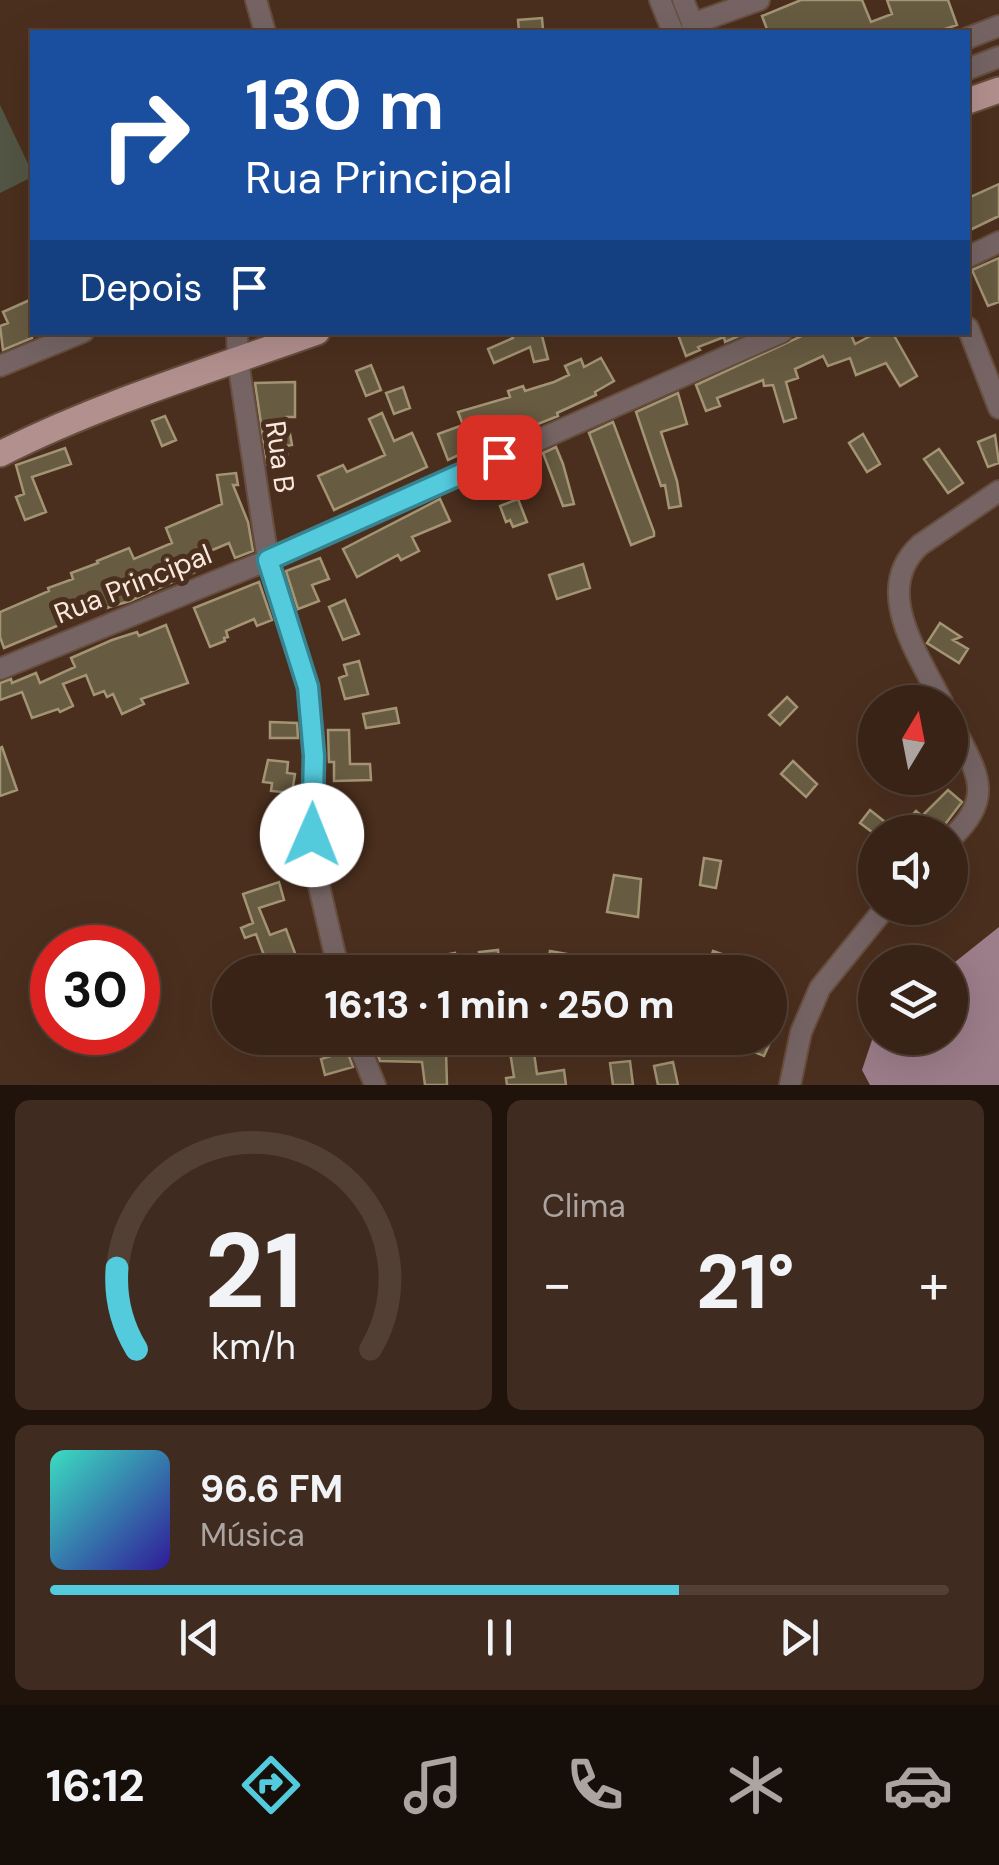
<!DOCTYPE html>
<html lang="pt">
<head>
<meta charset="utf-8">
<style>
	:root { --surface:#382316; --page:#3f2b1f; --text:#f1f3f6; --muted:#aba4a1; --line:#524035; --accent:#54cadd }
	body { margin:0; font-family:"DM Sans",sans-serif; background:var(--page); color:var(--text); height:100vh; display:flex; flex-direction:column; font-size:38px; white-space:nowrap }
	* { box-sizing:border-box; margin:0 }
	p { font-size:32px; color:var(--muted) }
	.icon { flex:none; width:55px; height:55px; fill:none; stroke:currentColor; stroke-width:2; stroke-linecap:round; stroke-linejoin:round }
	.map { position:relative; height:1085px; overflow:hidden }
	.panel { display:flex; flex-direction:column; gap:15px; padding:15px; background:#1f130c; flex:1 }
	.panel>* { flex:none }
	.hud { position:absolute; left:30px; top:30px; width:940px; height:305px; border-radius:0px; box-shadow:0 10px 40px #0002,0 0 0 2px var(--line); background:#1a4fa0; color:#fff; overflow:hidden }
	.needle { width:65px; rotate:10deg }
	.buttons { position:absolute; left:858px; top:685px; display:grid; gap:20px }
	.buttons a { display:grid; place-items:center; width:110px; height:110px; border-radius:50%; background:var(--surface); box-shadow:0 10px 40px #0002,0 0 0 2px var(--line); font-size:50px }
	.speed { position:absolute; left:30px; top:925px; display:flex; gap:20px; font-size:50px; font-weight:700; text-align:center }
	.speed>* { display:grid; place-content:center; width:130px; height:130px; border-radius:50%; background:var(--surface); box-shadow:0 10px 40px #0002,0 0 0 2px var(--line); line-height:1 }
	.speed .limit { border:15px solid #d22; background:#fff; color:#111 }
	.pin { position:absolute; display:grid; place-items:center; width:85px; height:85px; color:#fff; margin:-42px; border-radius:20px; box-shadow:0 5px 15px #0006 }
	.me { position:absolute; width:110px; margin:-55px; rotate:1deg; stroke-linejoin:round; filter:drop-shadow(0 0 8px #0008) }
	.turn { display:flex; align-items:center; gap:35px; height:210px; padding:0 50px; font-size:45px }
	.turn .icon { width:130px; height:130px; stroke-width:2.5 }
	.turn b { display:block; font-size:70px; line-height:85px }
	.then { display:flex; align-items:center; height:95px; padding:0 50px; background:#0003; gap:20px; font-size:38px }
	.big { font-size:75px; font-weight:800; line-height:1.1 }
	.panel .tile { flex:1; display:flex; flex-direction:column; justify-content:center; gap:15px; min-width:0; padding:0 35px; border-radius:15px; background:var(--page) }
	.panel .dial { align-items:center; gap:0 }
	.dial svg { height:260px; overflow:visible; fill:none; stroke:var(--line); stroke-width:7; stroke-linecap:round; text-anchor:middle }
	.dial text { fill:var(--text); stroke:none }
	.song { display:flex; align-items:center; gap:30px }
	.cover { width:120px; height:120px; border-radius:15px; background:linear-gradient(135deg,hsl(170 70% 55%),hsl(250 70% 35%)) }
	.played { height:10px; border-radius:5px; background:linear-gradient(90deg,var(--accent) 70%,var(--line) 70%) }
	.keys { display:flex; justify-content:space-around; direction:ltr }
	.heat { display:flex; justify-content:space-between; align-items:center; font-size:55px; direction:ltr }
	.panel .tiles { flex:1; display:grid; gap:15px; grid-template-columns:1fr 1fr }
	.tile:last-child { grid-column:span 2 }
	.trip { position:absolute; left:212px; top:955px; width:575px; height:100px; border-radius:50px; background:var(--surface); box-shadow:0 10px 40px #0002,0 0 0 2px var(--line); font-weight:800; line-height:100px; text-align:center }
	.tabs { display:flex; height:160px; justify-content:space-around; align-items:center; background:#160e09; color:var(--muted) }
	.tabs .icon { width:70px; height:70px }
	.tabs .selected { color:var(--accent) }
	.tabs b { font-size:45px; color:var(--text) }
	.map>svg:first-child { display:block }
	.green { fill:#535644 }
	.water { fill:#9c7d8a }
	.building { fill:#675b41; stroke:#a39473; stroke-width:2.5 }
	.lines { fill:none; stroke-linecap:round; stroke-linejoin:round }
	.minor-casing { stroke:#674d3d; stroke-width:24 }
	.major-casing { stroke:#674d3d; stroke-width:29 }
	.minor { stroke:#756463; stroke-width:20 }
	.major { stroke:#b2908e; stroke-width:25 }
	.route-casing { stroke:#378390; stroke-width:25 }
	.route { stroke:#54cadd; stroke-width:18 }
	.labels { text-anchor:middle; dominant-baseline:central; stroke-width:10; stroke-linejoin:round; paint-order:stroke }
	.street-label { font-size:28px; fill:#fae8dd; stroke:#4b2f1e }
</style>
</head>
<body>
<div class="map">
<svg width="999" height="1085" viewBox="0 0 999 1085">
	<rect width="100%" height="100%" fill="#4b2f1e"/>
	<path class="green" d="M0 105 32 172V177L0 193Z"/>
	<path class="water" d="M999 927V1085H870L862 1070 875 1031V1038H950V966Z"/>
	<path class="building" d="M801 0H862L871 22 892 14 887 0H948L957 25 936 32H768L762 16Z
		M542 18 543 30 519 32 518 20Z
		M999 184V216L970 230 968 198Z
		M999 258V302L988 306 972 270Z
		M32 299V338L3 350 0 326 8 323 3 312Z
		M511 332H541L548 359 534 362 530 347 494 363 488 349 513 338Z
		M677 332H738L739 336 725 342 724 337 698 347 700 350 686 356Z
		M810 332H850L855 344 878 332H892L917 376 900 386 886 363 856 375 850 358 828 366 823 356 795 369 798 378 786 382 796 418 784 422 773 385 764 386 763 380 717 398 720 406 706 411 696 385Z
		M601 358 614 381 595 392 596 395 557 413 558 416 508 436V438L493 444 491 440 448 460 438 434 463 425 458 412 510 397 508 391 523 386 525 391 554 382 569 375 565 366 581 359 584 367Z
		M371 365 381 390 366 396 356 371Z
		M295 382V417H287L292 445 286 446 288 460 267 464 255 383Z
		M403 387 410 408 394 414 386 393Z
		M678 393 687 424 661 432 677 481 681 506 669 508 665 485 661 486 636 412Z
		M382 413 394 441 412 433 427 467 334 510 318 476 343 465 347 472 385 455 369 419Z
		M165 416 176 440 162 446 152 421Z
		M613 422 654 532V536L631 545 589 433Z
		M863 434 880 464 867 472 849 443Z
		M995 435 999 463 988 467 978 442Z
		M556 447 563 464 574 504 563 506 543 453Z
		M65 448 71 464 32 477 46 512 25 520 16 497 24 494 16 465Z
		M939 449 963 483 948 493 924 459Z
		M236 473 238 485H233L248 522 253 551 235 558 229 543 203 554 209 566 130 601 83 615 4 648 0 637V612L49 591 48 588 73 579 71 573 98 563 97 561 129 548 134 559 172 543 166 528 222 504 217 475Z
		M440 499 450 521 412 537 419 551 401 560 398 555 357 577 343 549Z
		M518 499 527 522 513 527 510 520 506 522 500 506Z
		M320 558 329 579 312 585 319 601 298 609 286 571Z
		M583 564 590 588 557 599 549 575Z
		M259 582 272 620 257 626 254 619 226 631 228 637 224 638 225 641 210 647 194 608Z
		M345 600 359 634 343 640 329 607Z
		M940 623 961 637 953 640 968 649 959 663 927 643Z
		M166 625 188 683 141 699 144 704 122 714 113 694 107 697 104 691 94 695 86 675 63 684 73 706 60 712 58 709 32 718 22 692 0 700V683L11 679 12 683 36 673 40 683 75 667 71 658 112 640 137 632 139 636Z
		M359 661 368 694 345 699 339 678 347 675 344 665Z
		M787 697 797 707 780 725 769 715Z
		M396 708 399 723 366 728 363 714Z
		M270 722 297 723 298 738H270Z
		M328 730H349L350 764H370L371 780 334 781V762H329Z
		M2 747 17 790 0 796V748Z
		M268 760 288 762 287 773 295 774 292 793 271 791 272 783 263 782Z
		M793 761 817 784 806 797 781 774Z
		M948 790 962 802 943 827 935 832H906L901 827 916 811 922 816Z
		M870 810 889 825 884 832H872L860 823Z
		M704 858 721 861 716 888 700 885Z
		M614 875 641 879 638 917 607 912Z
		M279 882 284 900 259 908 270 935 286 929 302 972H255L251 963 265 958 256 934 245 938 241 928 253 923 243 894Z
		M498 950 500 972H481L479 952Z
		M550 951 567 954 565 972H546Z
		M713 951 736 959 732 972H706Z
		M455 953 458 972H373V969L404 960 444 958V955Z
		M599 958 650 965V972H597Z
		M379 1038H477L478 1042 446 1050 447 1085H425L422 1062 380 1061 376 1050V1045H381Z
		M502 1038H540L543 1051 534 1053 537 1074 564 1070 566 1085H507L506 1078 514 1077 510 1052H506Z
		M720 1038H772L764 1056Z
		M347 1051 353 1067 325 1075 321 1059Z
		M630 1061 633 1085H613L610 1063Z
		M673 1062 678 1085H658L654 1066Z"/>
	<g class="lines">
		<g class="minor-casing">
			<path id="minor" d="M256 0 265 32
				M660 0 673 32
				M683 0 696 32
				M692 24 759 0
				M968 38 999 26
				M968 69 999 57
				M968 257 999 242
				M968 328 999 408
				M237 332 238 361 268 560 308 687 314 756 312 856 339 972
				M0 366 83 332
				M0 669 268 560 782 332
				M942 702C919 655 871 590 920 545L999 491
				M950 719C974 769 999 795 950 839
				M356 1038 375 1085
				M790 1085 801 1032 820 988 885 908"/>
		</g>
		<g class="major-casing">
			<path id="major" d="M968 101 999 90
				M0 454C101 403 210 370 317 332"/>
		</g>
		<use href="#minor" class="minor"/>
		<use href="#major" class="major"/>
	</g>
	<g class="lines">
		<g class="route-casing">
			<path id="route" d="M312 835 314 756 308 687 268 560 499 457"/>
		</g>
		<use href="#route" class="route"/>
	</g>
	<g class="labels">
		<g class="street-label">
			<text transform="translate(280 457) rotate(82)">Rua B</text>
			<text transform="translate(133 584) rotate(-22)">Rua Principal</text>
		</g>
	</g>
</svg>
<div class="buttons">
<a><svg class="needle" viewBox="-14 -14 28 28"><path d="M0-13l5 13h-10z" fill="#e53935"/><path d="M0 13l5-13h-10z" fill="#aba4a1"/></svg></a>
<a><svg class="icon" aria-label="sound" viewBox="0 0 24 24"><path d="M4 9h4l5-4v14l-5-4H4zM17 9q2 3 0 6"/></svg></a>
<a><svg class="icon" aria-label="layers" viewBox="0 0 24 24"><path d="M12 4l9 5-9 5-9-5zM3 14l9 5 9-5"/></svg></a>
</div>
<div class="speed"><div class="limit">30</div></div>
<div class="pin" style="left:499px;top:457px;background:#d93025"><svg class="icon" aria-label="arrive" viewBox="0 0 24 24"><path d="M6 21V4h12l-3 4 3 4H6"/></svg></div>
<svg class="me" style="left:312px;top:835px" viewBox="-20 -20 40 40"><circle r="19" fill="#fff"/><path d="M0-13L10 11 0 6-10 11z" fill="#54cadd"/></svg>
<div class="trip">16:13 · 1 min · 250 m</div>
<div class="hud">
<div class="turn"><svg class="icon" aria-label="right" viewBox="0 0 24 24"><path d="M7 20v-9h11M14 6l5 5-5 5"/></svg><div><b>130 m</b>Rua Principal</div></div>
<div class="then">Depois<svg class="icon" aria-label="arrive" viewBox="0 0 24 24"><path d="M6 21V4h12l-3 4 3 4H6"/></svg></div>
</div>
</div>
<section class="panel">
<div class="tiles">
<div class="tile dial"><svg viewBox="0 0 100 80">
<path d="M14 69A42 42 0 1 1 86 69"/>
<path d="M14 69A42 42 0 0 1 8 44" stroke="#54cadd"/>
<text x="50" y="56" font-size="32" font-weight="700">21</text>
<text x="50" y="72" font-size="11">km/h</text>
</svg></div>
<div class="tile"><p>Clima</p>
<div class="heat"><a>−</a><b class="big">21°</b><a>+</a></div>
</div>
<div class="tile">
<div class="song"><i class="cover"></i><div><b>96.6 FM</b><p>Música</p></div></div>
<div class="played"></div>
<div class="keys"><svg class="icon" aria-label="previous" viewBox="0 0 24 24"><path d="M18 5L8 12l10 7zM5 5v14"/></svg><svg class="icon" aria-label="pause" viewBox="0 0 24 24"><path d="M8 5v14M16 5v14"/></svg><svg class="icon" aria-label="next" viewBox="0 0 24 24"><path d="M6 5l10 7-10 7zM19 5v14"/></svg></div>
</div>
</div>
</section>
<nav class="tabs">
<b>16:12</b>
<svg class="icon selected" aria-label="directions" viewBox="0 0 24 24"><path d="M12 3l9 9-9 9-9-9zM9 14v-3h6M13 9l2 2-2 2"/></svg>
<svg class="icon" aria-label="music" viewBox="0 0 24 24"><path d="M9 18V5l10-2v13"/><circle cx="6" cy="18" r="3"/><circle cx="16" cy="16" r="3"/></svg>
<svg class="icon" aria-label="phone" viewBox="0 0 24 24"><path d="M5 4h4l2 5-3 2q2 4 5 5l2-3 5 2v4C11 20 4 13 5 4z"/></svg>
<svg class="icon" aria-label="climate" viewBox="0 0 24 24"><path d="M12 3v18M4 7l16 10M4 17L20 7"/></svg>
<svg class="icon" aria-label="car" viewBox="0 0 24 24"><path d="M5 17H2v-5l4-1 3-4h7l3 4 3 1v5h-3M9 17h6M6 11h13"/><circle cx="7" cy="17" r="2"/><circle cx="17" cy="17" r="2"/></svg>
</nav>
</body>
</html>
